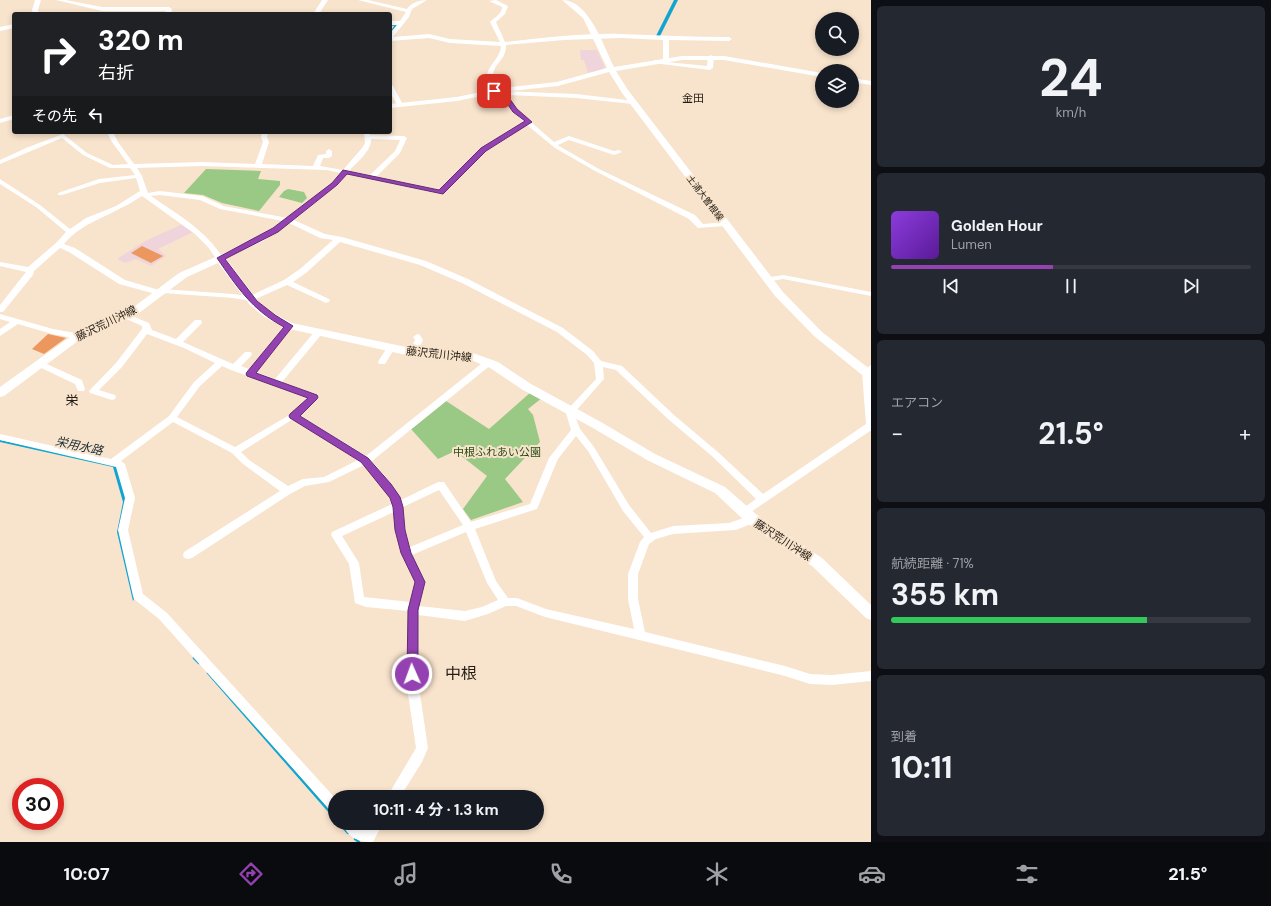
<!DOCTYPE html>
<html lang="ja">
<head>
<meta charset="utf-8">
<style>
	:root { --surface:#171b24; --page:#242831; --text:#f1f3f6; --muted:#9ea1a6; --line:#363941; --accent:#9442b1 }
	body { margin:0; font-family:"DM Sans","Noto Sans JP",sans-serif; background:var(--page); color:var(--text); height:100vh; display:flex; flex-direction:column; font-size:15px; white-space:nowrap }
	* { box-sizing:border-box; margin:0 }
	p { font-size:13px; color:var(--muted) }
	.icon { flex:none; width:22px; height:22px; fill:none; stroke:currentColor; stroke-width:2; stroke-linecap:round; stroke-linejoin:round }
	.map { position:relative; flex:1; overflow:hidden }
	.details { display:flex; flex-direction:column; gap:6px; padding:6px; background:#0d0f14; width:400px }
	.details>* { flex:none }
	.guide { position:absolute; left:12px; top:12px; width:380px; height:122px; border-radius:4px; box-shadow:0 2px 6px #0003; background:#202124; color:#fff; overflow:hidden }
	.fabs { position:absolute; left:815px; top:12px; display:grid; gap:8px }
	.fabs a { display:grid; place-items:center; width:44px; height:44px; border-radius:50%; background:var(--surface); box-shadow:0 2px 6px #0003; font-size:20px }
	.speed { position:absolute; left:12px; top:778px; display:flex; gap:8px; font-size:20px; font-weight:700; text-align:center }
	.speed>* { display:grid; place-content:center; width:52px; height:52px; border-radius:50%; background:var(--surface); box-shadow:0 2px 6px #0003; line-height:1 }
	.speed .limit { border:6px solid #d22; background:#fff; color:#111 }
	.pin { position:absolute; display:grid; place-items:center; width:34px; height:34px; color:#fff; margin:-17px; border-radius:8px; box-shadow:0 2px 6px #0006 }
	.me { position:absolute; width:44px; margin:-22px; rotate:358deg; stroke-linejoin:round; filter:drop-shadow(0 0 3px #0008) }
	.turn { display:flex; align-items:center; gap:14px; height:84px; padding:0 20px; font-size:18px }
	.turn .icon { width:52px; height:52px; stroke-width:2.5 }
	.turn b { display:block; font-size:28px; line-height:34px }
	.then { display:flex; align-items:center; height:38px; padding:0 20px; background:#0003; gap:8px; font-size:15px }
	.big { font-size:30px; font-weight:700; line-height:1.1 }
	.details .widget { flex:1; display:flex; flex-direction:column; justify-content:center; gap:6px; min-width:0; padding:0 14px; border-radius:6px; background:var(--page) }
	.details .dial { align-items:center; gap:0 }
	.dial b { font-size:52px; line-height:1 }
	.song { display:flex; align-items:center; gap:12px }
	.cover { width:48px; height:48px; border-radius:6px; background:linear-gradient(135deg,hsl(270 70% 55%),hsl(270 70% 35%)) }
	.played { height:4px; border-radius:2px; background:linear-gradient(90deg,var(--accent) 45%,var(--line) 45%) }
	.keys { display:flex; justify-content:space-around; direction:ltr }
	.heat { display:flex; justify-content:space-between; align-items:center; font-size:22px; direction:ltr }
	.charge { height:6px; border-radius:3px; background:linear-gradient(90deg,#34c759 71%,var(--line) 0) }
	.trip { position:absolute; left:328px; top:790px; width:216px; height:40px; border-radius:20px; background:var(--surface); box-shadow:0 2px 6px #0003; font-weight:700; line-height:40px; text-align:center }
	.tab-bar { display:flex; height:64px; justify-content:space-around; align-items:center; background:#090b0e; color:var(--muted) }
	.tab-bar .icon { width:28px; height:28px }
	.tab-bar .current { color:var(--accent) }
	.tab-bar b { font-size:18px; color:var(--text) }
	main { display:flex; flex:1; min-height:0 }
	.map>svg:first-child { display:block }
	.commercial { fill:#efd5db }
	.green { fill:#99c985 }
	.water { fill:#10a5d1 }
	.lines { fill:none; stroke-linecap:round; stroke-linejoin:round }
	.stream-far1 { stroke:#10a5d1; stroke-width:1.5 }
	.stream { stroke:#10a5d1; stroke-width:2.5 }
	.canal { fill:#10a5d1; fill-rule:evenodd }
	.building { fill:#ec975d }
	.street { fill:#fff; fill-rule:evenodd }
	.secondary { fill:#fff; fill-rule:evenodd }
	.route { fill:#9442b1; stroke:#602b73 }
	.labels { text-anchor:middle; dominant-baseline:central; stroke-width:4; stroke-linejoin:round; paint-order:stroke }
	.far-street-label { font-size:9px; fill:#241d14; stroke:#f8e3cc }
	.far-quarter-label { font-size:11px; fill:#241d14; stroke:#f8e3cc }
	.street-label { font-size:11px; fill:#241d14; stroke:#f8e3cc }
	.park-label { font-size:11px; fill:#274c14; stroke:#f8e3cc }
	.water-label { font-size:12px; font-style:italic; fill:#182e36; stroke:#f8e3cc }
	.quarter-label { font-size:13px; fill:#241d14; stroke:#f8e3cc }
	.near-quarter-label { font-size:16px; fill:#241d14; stroke:#f8e3cc }
</style>
</head>
<body>
<main>
<div class="map">
<svg width="871" height="842" viewBox="0 0 871 842">
	<rect width="100%" height="100%" fill="#f8e3cc"/>
	<path class="commercial" d="M580 50H597L605 67 603 69 588 73 584 60H581Z
		M183 224 193 232 158 249 166 256 151 266 136 259 125 263 117 259 145 241Z"/>
	<path class="green" d="M206 169 261 171 258 179 280 181V185L259 211 222 203 203 195 184 193Z
		M288 189 304 192 307 198 302 203 279 197 284 191Z
		M531 392 542 398 528 409 533 415 540 442 505 479 523 502 471 520 463 509 487 476 455 451 438 459 411 429 446 401 489 429Z"/>
	<path class="water" d="M0 440 117 465 128 501 121 529 135 597 133 601 117 532 123 502 113 467 0 442Z"/>
	<g class="lines">
		<path class="stream-far1" d="M390 25H396L390 33"/>
		<path class="stream" d="M194 658 199 663
			M208 673 335 818
			M339 823 348 833
			M355 839 359 842"/>
		<path class="canal" d="M674 0H678L660 36 656 37V36Z"/>
	</g>
	<path class="building" d="M142 246 163 256 151 263 131 253Z
		M48 334 66 338 44 354 32 349Z"/>
	<g class="lines">
		<path class="street" d="M35 0H41L38 10 39 14H33L32 10Z
			M56 0H66L102 7H169L172 9 171 14H165L166 11H102Z
			M322 0H328L319 14H313Z
			M358 0H368L407 9C411 3 419 0 427 0L412 9 409 17 393 37 429 34 450 39 500 42 490 22C495 17 502 14 502 7L489 1 496 0 508 6 505 14 496 22 505 42C544 38 583 33 621 34 657 35 693 37 729 37L732 39 729 41 669 40V60L667 62 707 66 708 57 711 55 714 57 713 68 710 70 653 63 652 62 655 60 665 61 663 60V40L621 38 564 40 506 45C506 67 485 61 497 91L494 93C491 91 490 89 489 86 481 67 500 62 501 46L450 43 429 38 390 41V33L397 25H390V21H400L406 12Z
			M14 24V28L0 31V27Z
			M390 84 393 86 403 105 402 106 397 105 390 92Z
			M498 89H502L504 91 576 94 635 101 636 102 633 104 576 98 507 95C513 104 520 117 531 120V122L554 142 569 136 614 151 619 150 622 152 614 155 569 140 558 145 559 146 599 169 695 215 703 224 725 222 729 224 725 226 698 228 689 219 595 171 555 148 527 125 486 150 443 194 346 174 336 185 294 220 325 234 342 237 426 261 468 279 563 328 593 351 601 361 622 366 674 415 719 453 763 494 866 424 862 372 871 365V431H870L745 516 742 515 740 512 742 509 756 499 713 457 668 419 616 370 603 367 604 379 574 413 580 429 594 447 629 505 651 533 673 526 729 523 752 515 756 516 757 519 756 522 736 530 673 534 656 539 649 544 638 574V599L645 632 785 666 810 674 832 675 871 671V681L832 685 810 684 785 676 709 657 545 617 516 606H506L488 614 465 621 418 615 419 687 428 748 422 762 400 797H387L416 748 407 687 408 611 366 607 355 603 349 564 331 535 332 532 392 504C388 488 374 477 364 465L329 482 305 486 290 494 192 558 188 559 184 558 183 555 184 552 280 491 243 464 232 453 173 422 121 461 125 464 135 498 128 530 143 594 167 613 335 798V813L331 811 159 619 134 599 133 596 118 530 125 498 116 467 0 440V434L111 459 169 416 194 382 215 363 184 348 147 334 122 367 99 390 115 395 116 397 115 399 112 400 90 393 89 391 116 363 142 329V326L124 318 123 316 127 314 149 323 152 330 176 339 195 320H201L202 322 201 324 183 342 233 364 245 352H251L252 354 251 356 241 366 249 369 286 324H292L293 326 292 328 256 372 275 379 315 331H321L322 333 321 335 282 382 317 395 318 397 317 399 300 416 366 456 486 360H492L493 362 492 364 372 461 391 483 401 500 438 482H444L471 522 530 504 549 458 571 430 566 413 567 410 596 379 594 363 587 355 557 332 462 283 420 265 340 242 306 273 293 282 329 299 330 301 326 303 287 285 251 301 233 298 163 293 159 295 119 284 69 252 60 248 34 271 33 275 3 312H0V305L26 272 0 266V262L28 267 56 243 66 232 36 207 0 184V179L40 205 70 229 86 218 116 206 140 191 136 178 100 183 62 195H58V193L99 179 135 175 130 168H110L83 155 62 138 0 164V160L26 148 63 134 87 153 113 165 128 164 112 142 107 132H113L118 142 134 164 202 162 255 164 263 142 261 137 262 132H268L267 137 269 142 262 164 313 166 318 155 326 154V151L329 149 332 151V156L329 158H323L320 166 343 170 362 148 365 143 364 132H370V135L404 136 407 138 400 153 376 177 439 191 482 148 524 122 513 112 497 90ZM371 139 400 140 395 151 370 175 349 171C356 163 372 151 371 139ZM202 166 327 170 340 173 332 183 288 218 224 206 202 196 160 191 148 193 142 176 137 168ZM160 195 200 200 220 209 283 221 257 237 221 255C204 229 177 214 151 196ZM142 196 195 234 208 247 217 260H220L263 241 289 223 320 238 333 240 300 269 284 280 250 296 233 294 162 289 159 290 125 280 75 248 64 244C80 225 99 220 121 208 128 205 135 200 142 196ZM222 366 231 370 308 398 291 414 235 447 177 417 200 386ZM293 419 358 460 324 477 303 479 288 486 249 460 241 452ZM576 436 588 451 623 511 644 537 640 542 628 574V599L634 629 546 609 517 598H508L496 581 475 529 537 509 558 459ZM439 490 463 525 410 547 405 530 403 507ZM394 512 395 530 401 553 415 582 410 602 364 597 359 563 342 536ZM466 532 487 583 498 600 482 607 465 611 419 606 425 582 412 555Z
			M14 115V119L0 123V119Z
			M783 275 871 292V296L783 279 767 282 763 280 764 278Z
			M0 314 53 329 81 334 82 336 78 339 52 334 18 324 0 336V329L10 322 0 319Z
			M417 334 420 335 423 340 416 354H410L409 352 415 340 413 337Z
			M391 345 395 348 385 364H379L378 362 379 360 388 346Z
			M40 361 82 380 85 389 84 391H78L75 384 37 366 36 364 37 362Z
			M342 823H356L365 830 370 823H383L373 842C358 842 348 838 342 823Z"/>
		<path class="secondary" d="M562 0C589 0 603 45 614 67L682 56H724L822 73V77L724 60H682L616 71 628 90 783 292 822 332 871 370V380L867 379 814 336 775 296 622 93 609 72 558 86 500 92 457 101 390 108V104L457 97 500 88 557 82 607 68 583 18Z
			M852 78 871 81V85L852 82Z
			M220 255 224 256 258 301 271 312 292 323 406 347 473 353 498 362 531 384 601 422 655 454 725 487 757 515 822 558 871 605V620L866 618 812 566 747 523 715 493 647 460 593 428 523 390 490 368 471 360 406 355 285 328 263 316 250 305 218 263 187 277 135 316 82 338 4 396 0 397V387L74 334 127 312 179 273Z"/>
	</g>
	<path class="route" d="M500 88H502L517 109 532 122 486 151 443 194 347 174 337 185 278 232 225 259 257 301 275 315 293 326 256 373 317 395 318 397 317 399 300 416 368 458 391 484 400 497 403 507 405 530 411 553 425 582 418 610V674L416 678 412 679 408 678 407 674 408 610 415 582 401 553 395 530 393 507 390 498 361 462 290 418 289 416 290 414 308 398 247 376 246 374 247 372 284 327C252 310 237 287 217 258L273 228 332 183 343 170 439 190 481 148 525 121 513 112 499 92 494 93 491 91Z"/>
	<g class="labels">
		<g class="far-street-label">
			<text transform="translate(705 198) rotate(53)">土浦大曽根線</text>
		</g>
		<g class="far-quarter-label">
			<text x="693" y="98">金田</text>
		</g>
		<g class="street-label">
			<text transform="translate(106 323) rotate(-26)">藤沢荒川沖線</text>
			<text transform="translate(439 354) rotate(6)">藤沢荒川沖線</text>
			<text transform="translate(783 540) rotate(33)">藤沢荒川沖線</text>
		</g>
		<g class="park-label">
			<text x="497" y="452">中根ふれあい公園</text>
		</g>
		<g class="water-label">
			<text transform="translate(79 446) rotate(12)">栄用水路</text>
		</g>
		<g class="quarter-label">
			<text x="72" y="400">栄</text>
		</g>
		<g class="near-quarter-label">
			<text x="461" y="673">中根</text>
		</g>
	</g>
</svg>
<div class="fabs">
<a><svg class="icon" aria-label="search" viewBox="0 0 24 24"><circle cx="10" cy="10" r="6"/><path d="M15 15l6 6"/></svg></a>
<a><svg class="icon" aria-label="layers" viewBox="0 0 24 24"><path d="M12 4l9 5-9 5-9-5zM3 14l9 5 9-5"/></svg></a>
</div>
<div class="speed"><div class="limit">30</div></div>
<div class="pin" style="left:494px;top:91px;background:#d93025"><svg class="icon" aria-label="arrive" viewBox="0 0 24 24"><path d="M6 21V4h12l-3 4 3 4H6"/></svg></div>
<svg class="me" style="left:412px;top:674px" viewBox="-20 -20 40 40"><circle r="17" fill="#9442b1" stroke="#fff" stroke-width="3"/><path d="M0-11L8 9 0 5-8 9z" fill="#fff"/></svg>
<div class="trip">10:11 · 4 分 · 1.3 km</div>
<div class="guide">
<div class="turn"><svg class="icon" aria-label="right" viewBox="0 0 24 24"><path d="M7 20v-9h11M14 6l5 5-5 5"/></svg><div><b>320 m</b>右折</div></div>
<div class="then">その先<svg class="icon" aria-label="left" viewBox="0 0 24 24"><path d="M17 20v-9H6M10 6l-5 5 5 5"/></svg></div>
</div>
</div>
<section class="details">
<div class="widget dial"><b>24</b><p>km/h</p></div>
<div class="widget">
<div class="song"><i class="cover"></i><div><b>Golden Hour</b><p>Lumen</p></div></div>
<div class="played"></div>
<div class="keys"><svg class="icon" aria-label="previous" viewBox="0 0 24 24"><path d="M18 5L8 12l10 7zM5 5v14"/></svg><svg class="icon" aria-label="pause" viewBox="0 0 24 24"><path d="M8 5v14M16 5v14"/></svg><svg class="icon" aria-label="next" viewBox="0 0 24 24"><path d="M6 5l10 7-10 7zM19 5v14"/></svg></div>
</div>
<div class="widget"><p>エアコン</p>
<div class="heat"><a>−</a><b class="big">21.5°</b><a>+</a></div>
</div>
<div class="widget"><p>航続距離 · 71%</p><b class="big">355 km</b><div class="charge"></div></div>
<div class="widget"><p>到着</p><b class="big">10:11</b></div>
</section>
</main>
<nav class="tab-bar">
<b>10:07</b>
<svg class="icon current" aria-label="directions" viewBox="0 0 24 24"><path d="M12 3l9 9-9 9-9-9zM9 14v-3h6M13 9l2 2-2 2"/></svg>
<svg class="icon" aria-label="music" viewBox="0 0 24 24"><path d="M9 18V5l10-2v13"/><circle cx="6" cy="18" r="3"/><circle cx="16" cy="16" r="3"/></svg>
<svg class="icon" aria-label="phone" viewBox="0 0 24 24"><path d="M5 4h4l2 5-3 2q2 4 5 5l2-3 5 2v4C11 20 4 13 5 4z"/></svg>
<svg class="icon" aria-label="climate" viewBox="0 0 24 24"><path d="M12 3v18M4 7l16 10M4 17L20 7"/></svg>
<svg class="icon" aria-label="car" viewBox="0 0 24 24"><path d="M5 17H2v-5l4-1 3-4h7l3 4 3 1v5h-3M9 17h6M6 11h13"/><circle cx="7" cy="17" r="2"/><circle cx="17" cy="17" r="2"/></svg>
<svg class="icon" aria-label="filters" viewBox="0 0 24 24"><path d="M4 7h16M4 17h16"/><circle cx="9" cy="7" r="2"/><circle cx="15" cy="17" r="2"/></svg>
<b>21.5°</b>
</nav>
</body>
</html>
